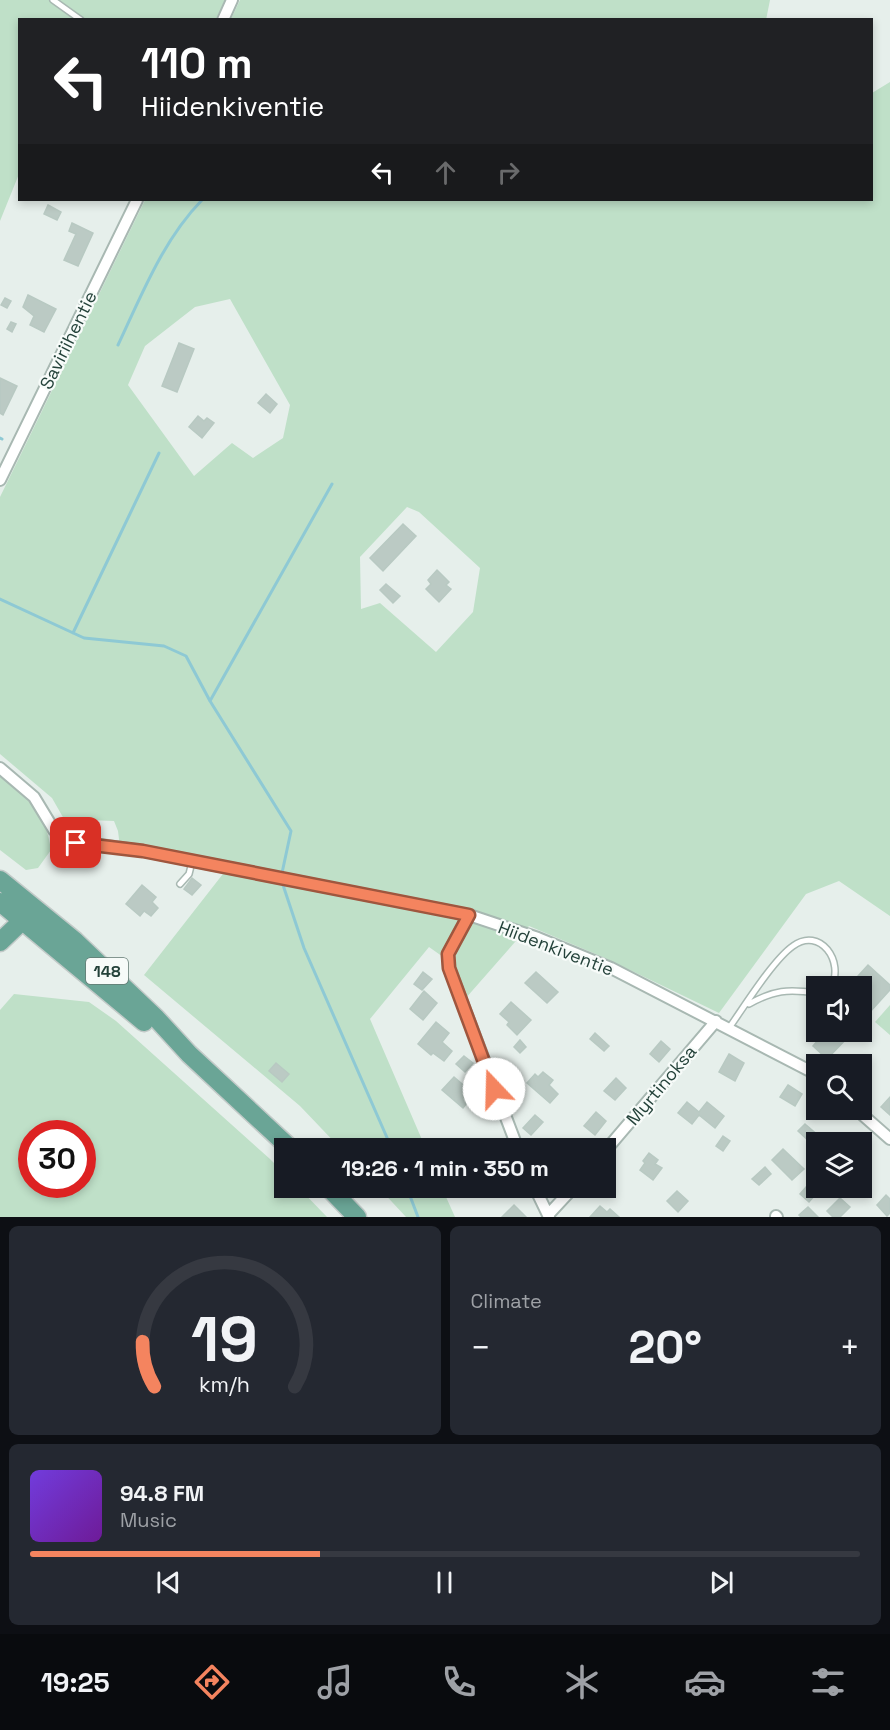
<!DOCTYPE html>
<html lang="en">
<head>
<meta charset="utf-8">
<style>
	:root { --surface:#171b24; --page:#242831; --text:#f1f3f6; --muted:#9ea1a6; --line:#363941; --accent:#f4845f }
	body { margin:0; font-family:"Space Grotesk",sans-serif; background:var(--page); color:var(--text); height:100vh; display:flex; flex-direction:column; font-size:22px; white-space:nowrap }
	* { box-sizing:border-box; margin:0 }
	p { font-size:20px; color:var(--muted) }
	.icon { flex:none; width:33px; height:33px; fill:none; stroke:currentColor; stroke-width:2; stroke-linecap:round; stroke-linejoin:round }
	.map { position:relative; height:1217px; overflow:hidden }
	.side { display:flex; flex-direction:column; gap:9px; padding:9px; background:#0d0f14; flex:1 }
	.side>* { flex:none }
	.banner { position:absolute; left:18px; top:18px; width:855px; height:183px; border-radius:0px; box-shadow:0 3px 9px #0003; background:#202124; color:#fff; overflow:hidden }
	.fabs { position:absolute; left:806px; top:976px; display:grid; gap:12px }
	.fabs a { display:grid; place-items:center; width:66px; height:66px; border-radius:0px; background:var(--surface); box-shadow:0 3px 9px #0003; font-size:30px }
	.speed { position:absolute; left:18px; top:1120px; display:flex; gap:12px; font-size:30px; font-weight:700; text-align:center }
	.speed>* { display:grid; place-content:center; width:78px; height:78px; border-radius:50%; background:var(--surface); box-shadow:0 3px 9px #0003; line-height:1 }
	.speed .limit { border:9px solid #d22; background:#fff; color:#111 }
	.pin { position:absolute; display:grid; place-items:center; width:51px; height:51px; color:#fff; margin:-26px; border-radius:12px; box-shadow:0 3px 9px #0006 }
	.me { position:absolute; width:66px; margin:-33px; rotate:339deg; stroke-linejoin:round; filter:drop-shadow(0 0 4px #0008) }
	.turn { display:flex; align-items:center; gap:21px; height:126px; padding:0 24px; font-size:27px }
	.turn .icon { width:78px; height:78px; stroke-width:2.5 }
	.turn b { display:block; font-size:42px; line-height:51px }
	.lanes { display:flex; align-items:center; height:57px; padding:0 24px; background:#0003; justify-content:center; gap:30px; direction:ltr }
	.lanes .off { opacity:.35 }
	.big { font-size:45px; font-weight:700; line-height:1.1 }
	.side .card { flex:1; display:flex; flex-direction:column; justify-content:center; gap:9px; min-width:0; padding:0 21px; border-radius:9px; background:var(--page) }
	.side .dial { align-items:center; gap:0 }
	.dial svg { height:156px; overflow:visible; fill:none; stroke:var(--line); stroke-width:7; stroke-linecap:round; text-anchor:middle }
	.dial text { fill:var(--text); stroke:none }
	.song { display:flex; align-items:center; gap:18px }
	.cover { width:72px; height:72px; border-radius:9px; background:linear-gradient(135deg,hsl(260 70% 55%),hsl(280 70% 35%)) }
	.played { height:6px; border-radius:3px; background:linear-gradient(90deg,var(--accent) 35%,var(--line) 35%) }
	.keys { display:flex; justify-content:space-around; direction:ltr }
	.heat { display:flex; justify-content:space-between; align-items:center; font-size:33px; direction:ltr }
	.side .tiles { flex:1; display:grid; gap:9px; grid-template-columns:1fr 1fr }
	.card:last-child { grid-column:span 2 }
	.trip { position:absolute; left:274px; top:1138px; width:342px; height:60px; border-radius:0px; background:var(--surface); box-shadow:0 3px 9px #0003; font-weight:700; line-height:60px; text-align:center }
	.tab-bar { display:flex; height:96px; justify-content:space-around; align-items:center; background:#090b0e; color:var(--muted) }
	.tab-bar .icon { width:42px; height:42px }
	.tab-bar .selected { color:var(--accent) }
	.tab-bar b { font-size:27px; color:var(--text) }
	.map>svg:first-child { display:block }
	.green { fill:#bfe0c8; fill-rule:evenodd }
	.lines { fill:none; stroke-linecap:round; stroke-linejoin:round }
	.stream { stroke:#8ec9d4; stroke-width:3 }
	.building { fill:#bbcac4; stroke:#b8c9c2; stroke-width:1.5 }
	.lane-casing { stroke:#a8b8b2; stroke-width:8 }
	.street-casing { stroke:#a8b8b2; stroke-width:14 }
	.primary-casing { stroke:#c2cac8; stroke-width:21 }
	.lane { stroke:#fff; stroke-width:5 }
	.street { stroke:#fff; stroke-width:10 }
	.primary { stroke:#6aa596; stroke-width:18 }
	.route-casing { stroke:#9f563e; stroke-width:15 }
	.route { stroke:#f4845f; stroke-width:10 }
	.labels { text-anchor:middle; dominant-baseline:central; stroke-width:4.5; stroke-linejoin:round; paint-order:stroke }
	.shield { fill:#f7fbf9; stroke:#637a73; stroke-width:1.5 }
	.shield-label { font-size:16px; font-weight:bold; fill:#24423a }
	.street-label { font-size:18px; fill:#24423a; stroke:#f7fbf9 }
</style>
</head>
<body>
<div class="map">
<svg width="890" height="1217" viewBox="0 0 890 1217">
	<rect width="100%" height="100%" fill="#e6efeb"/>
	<path class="green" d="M0 0H225L216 19 20 20 19 174 0 221Z
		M240 0H770L766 20 231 19Z
		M890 82V916L839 881 806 894 719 1013 605 958 529 926 465 999 453 964 429 947 370 1019 426 1149H341L300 1106 144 975 226 870 120 847 118 831 114 821 64 819 52 798 0 754V497L145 200H872V93ZM230 299 290 405 283 438 253 458 232 443 194 476 128 385 145 346 195 307ZM407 507 419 512 480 568 473 612 436 652 380 603 361 609 360 557Z
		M0 775C28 798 46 812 51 850L38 868 26 870 0 850Z
		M14 994 89 1002 116 1021 270 1159 285 1174V1188H299L327 1217H0V1010ZM32 1134H82V1185H32Z
		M890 1005V1035L875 1022Z
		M379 1188H442L455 1217H406Z"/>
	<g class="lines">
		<path class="stream" d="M118 345C142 294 163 240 202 200
			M0 438 2 439
			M0 599 84 638 164 646 186 656 210 701 291 831 282 873
			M73 633 159 453
			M210 701 332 484
			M283 885 304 948 392 1149
			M407 1188 418 1217"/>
	</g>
	<path class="building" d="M48 205 61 212 57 220 44 214Z
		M72 223 93 233 78 266 64 260 76 234 69 231Z
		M28 295 56 309 44 332 30 325 34 316 23 307Z
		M5 298 11 301 7 308 1 305Z
		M11 322 16 324 12 332 7 329Z
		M179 343 194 349 177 392 162 386Z
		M0 378 17 386 3 415 0 413Z
		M266 394 277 404 270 413 258 403Z
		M198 416 204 421 207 418 214 423 202 438 189 427Z
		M403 524 416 536 383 571 370 558Z
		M437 570 449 582 446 585 451 589 439 602 426 589 431 584 428 580Z
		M386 584 400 596 393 603 380 590Z
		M192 878 201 885 192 895 184 889Z
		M142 885 156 897 152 902 158 908 151 916 144 911 140 916 126 904Z
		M868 965 890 985V990L870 1012 861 1004V987H848Z
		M423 972 432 979 422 990 414 984Z
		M536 972 558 992 547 1003 525 983Z
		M424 991 437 1003 423 1020 410 1009Z
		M511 1002 531 1020 517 1035 507 1025 509 1022 500 1014Z
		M436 1022 449 1033 442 1042 452 1051 444 1061 433 1053 431 1055 418 1044Z
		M825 1032H847L850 1035 827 1059 813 1046Z
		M595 1033 609 1046 604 1051 590 1039Z
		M520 1040 526 1047 520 1053 514 1047Z
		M661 1041 670 1049 659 1062 650 1054Z
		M729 1054 744 1063 735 1081 719 1072Z
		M464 1056 473 1063 465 1072 456 1064Z
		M276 1063 289 1074 282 1082 269 1071Z
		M543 1072 553 1080 549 1085 558 1094 550 1103 527 1083 535 1074 538 1077Z
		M454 1077 474 1094 463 1108 442 1090Z
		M616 1078 626 1088 615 1100 604 1091Z
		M788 1085 802 1094 795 1106 780 1097Z
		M890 1097V1115L881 1107Z
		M687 1102 699 1112 707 1102 724 1116 715 1128 699 1115 692 1124 678 1113Z
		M816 1107V1110H827L821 1116 814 1110Z
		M596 1112 606 1121 595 1135 584 1126Z
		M535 1115 543 1122 531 1135 523 1128Z
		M805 1124 819 1136 812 1144 798 1131Z
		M723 1136 730 1141 723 1151 716 1146Z
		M783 1149 804 1169 792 1180 772 1160Z
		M649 1153 658 1160 655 1164 662 1168 653 1180 640 1170 645 1163 643 1161Z
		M765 1167 771 1174 759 1185 752 1179Z
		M806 1187 815 1195 809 1202 800 1194Z
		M677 1191 688 1201 678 1212 667 1201Z
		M886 1195 890 1199V1213L887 1216 877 1205Z
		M840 1198 850 1207 840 1217H833L827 1211Z
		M514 1205 526 1217H502Z
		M600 1206 607 1212 610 1209 619 1217H590Z
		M808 1207 818 1217H801L799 1215Z"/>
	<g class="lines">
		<g class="lane-casing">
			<path id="lane" d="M53 0 81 20
				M180 884 189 874 192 862
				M749 1004C774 990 788 989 816 993
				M729 1028C744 1007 773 960 793 946 820 926 845 962 831 987"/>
		</g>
		<g class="street-casing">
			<path id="street" d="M223 20 232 0
				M0 480 137 200
				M0 768 34 797 54 830 64 840 143 851 469 915 538 938 611 968 816 1074
				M469 915 448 954 449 968 518 1149
				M857 1110 890 1139
				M606 1150 716 1021
				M535 1188 549 1217
				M548 1215 573 1188
				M776 1216 777 1217"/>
		</g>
		<g class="primary-casing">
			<path id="primary" d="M0 880 75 941 156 1018 189 1054 291 1149
				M0 902 144 1022
				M0 942 23 920 30 911
				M329 1188 357 1217"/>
		</g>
		<use href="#lane" class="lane"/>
		<use href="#street" class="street"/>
		<use href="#primary" class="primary"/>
	</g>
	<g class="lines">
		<g class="route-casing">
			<path id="route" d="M76 843 143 851 469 915 448 954 449 968 494 1089"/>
		</g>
		<use href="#route" class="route"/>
	</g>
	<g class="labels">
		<rect class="shield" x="86" y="958" width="42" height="26" rx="4.5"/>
		<g class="shield-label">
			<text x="107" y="971">148</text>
		</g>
		<g class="street-label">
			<text transform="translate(68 340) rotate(-64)">Saviriihentie</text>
			<text transform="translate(556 948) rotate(21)">Hiidenkiventie</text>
			<text transform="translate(661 1085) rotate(-50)">Myrtinoksa</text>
		</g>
	</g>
</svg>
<div class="fabs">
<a><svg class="icon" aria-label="sound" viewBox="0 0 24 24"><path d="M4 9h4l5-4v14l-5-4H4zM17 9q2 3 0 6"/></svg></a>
<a><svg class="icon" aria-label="search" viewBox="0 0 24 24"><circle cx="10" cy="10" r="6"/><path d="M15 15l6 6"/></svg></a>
<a><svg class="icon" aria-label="layers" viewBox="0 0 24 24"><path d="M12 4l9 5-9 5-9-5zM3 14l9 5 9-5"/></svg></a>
</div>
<div class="speed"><div class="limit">30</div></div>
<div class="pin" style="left:76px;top:843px;background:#d93025"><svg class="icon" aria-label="arrive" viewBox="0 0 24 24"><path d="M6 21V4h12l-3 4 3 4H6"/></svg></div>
<svg class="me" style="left:494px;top:1089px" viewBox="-20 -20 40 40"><circle r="19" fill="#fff"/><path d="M0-13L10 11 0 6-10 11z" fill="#f4845f"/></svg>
<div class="trip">19:26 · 1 min · 350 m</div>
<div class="banner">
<div class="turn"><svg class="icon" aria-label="left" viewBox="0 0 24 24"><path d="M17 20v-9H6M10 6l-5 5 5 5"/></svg><div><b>110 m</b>Hiidenkiventie</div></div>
<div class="lanes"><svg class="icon" aria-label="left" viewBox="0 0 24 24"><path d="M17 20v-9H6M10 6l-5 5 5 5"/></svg><svg class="icon off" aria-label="ahead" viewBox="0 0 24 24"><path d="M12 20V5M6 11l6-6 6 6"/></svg><svg class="icon off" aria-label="right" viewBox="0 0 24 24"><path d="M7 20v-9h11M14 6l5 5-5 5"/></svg></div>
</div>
</div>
<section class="side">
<div class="tiles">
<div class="card dial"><svg viewBox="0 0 100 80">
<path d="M14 69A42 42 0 1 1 86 69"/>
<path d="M14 69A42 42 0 0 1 8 46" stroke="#f4845f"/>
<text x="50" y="56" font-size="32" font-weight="700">19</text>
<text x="50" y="72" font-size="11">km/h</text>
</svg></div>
<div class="card"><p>Climate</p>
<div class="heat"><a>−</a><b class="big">20°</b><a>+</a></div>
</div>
<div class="card">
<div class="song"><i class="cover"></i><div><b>94.8 FM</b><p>Music</p></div></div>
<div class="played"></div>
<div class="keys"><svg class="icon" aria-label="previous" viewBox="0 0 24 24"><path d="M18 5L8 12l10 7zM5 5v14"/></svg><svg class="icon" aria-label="pause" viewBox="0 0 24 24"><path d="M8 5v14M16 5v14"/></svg><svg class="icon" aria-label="next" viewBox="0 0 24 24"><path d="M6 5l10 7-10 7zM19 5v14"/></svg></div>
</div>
</div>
</section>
<nav class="tab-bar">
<b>19:25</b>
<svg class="icon selected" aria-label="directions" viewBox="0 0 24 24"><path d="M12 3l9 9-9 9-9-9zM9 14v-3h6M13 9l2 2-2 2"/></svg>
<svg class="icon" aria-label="music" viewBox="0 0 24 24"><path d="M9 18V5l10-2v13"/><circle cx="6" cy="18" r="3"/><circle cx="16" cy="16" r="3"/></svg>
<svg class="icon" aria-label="phone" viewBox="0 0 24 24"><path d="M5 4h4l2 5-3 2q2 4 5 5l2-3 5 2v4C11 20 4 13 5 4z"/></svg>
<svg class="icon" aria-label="climate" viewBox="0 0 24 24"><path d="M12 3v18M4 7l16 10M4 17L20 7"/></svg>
<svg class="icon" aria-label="car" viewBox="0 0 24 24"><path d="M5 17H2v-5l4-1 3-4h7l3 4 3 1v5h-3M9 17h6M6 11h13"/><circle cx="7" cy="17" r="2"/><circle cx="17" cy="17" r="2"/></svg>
<svg class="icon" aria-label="filters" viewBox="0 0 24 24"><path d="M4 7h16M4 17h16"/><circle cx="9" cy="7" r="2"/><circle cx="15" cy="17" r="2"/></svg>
</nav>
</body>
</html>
